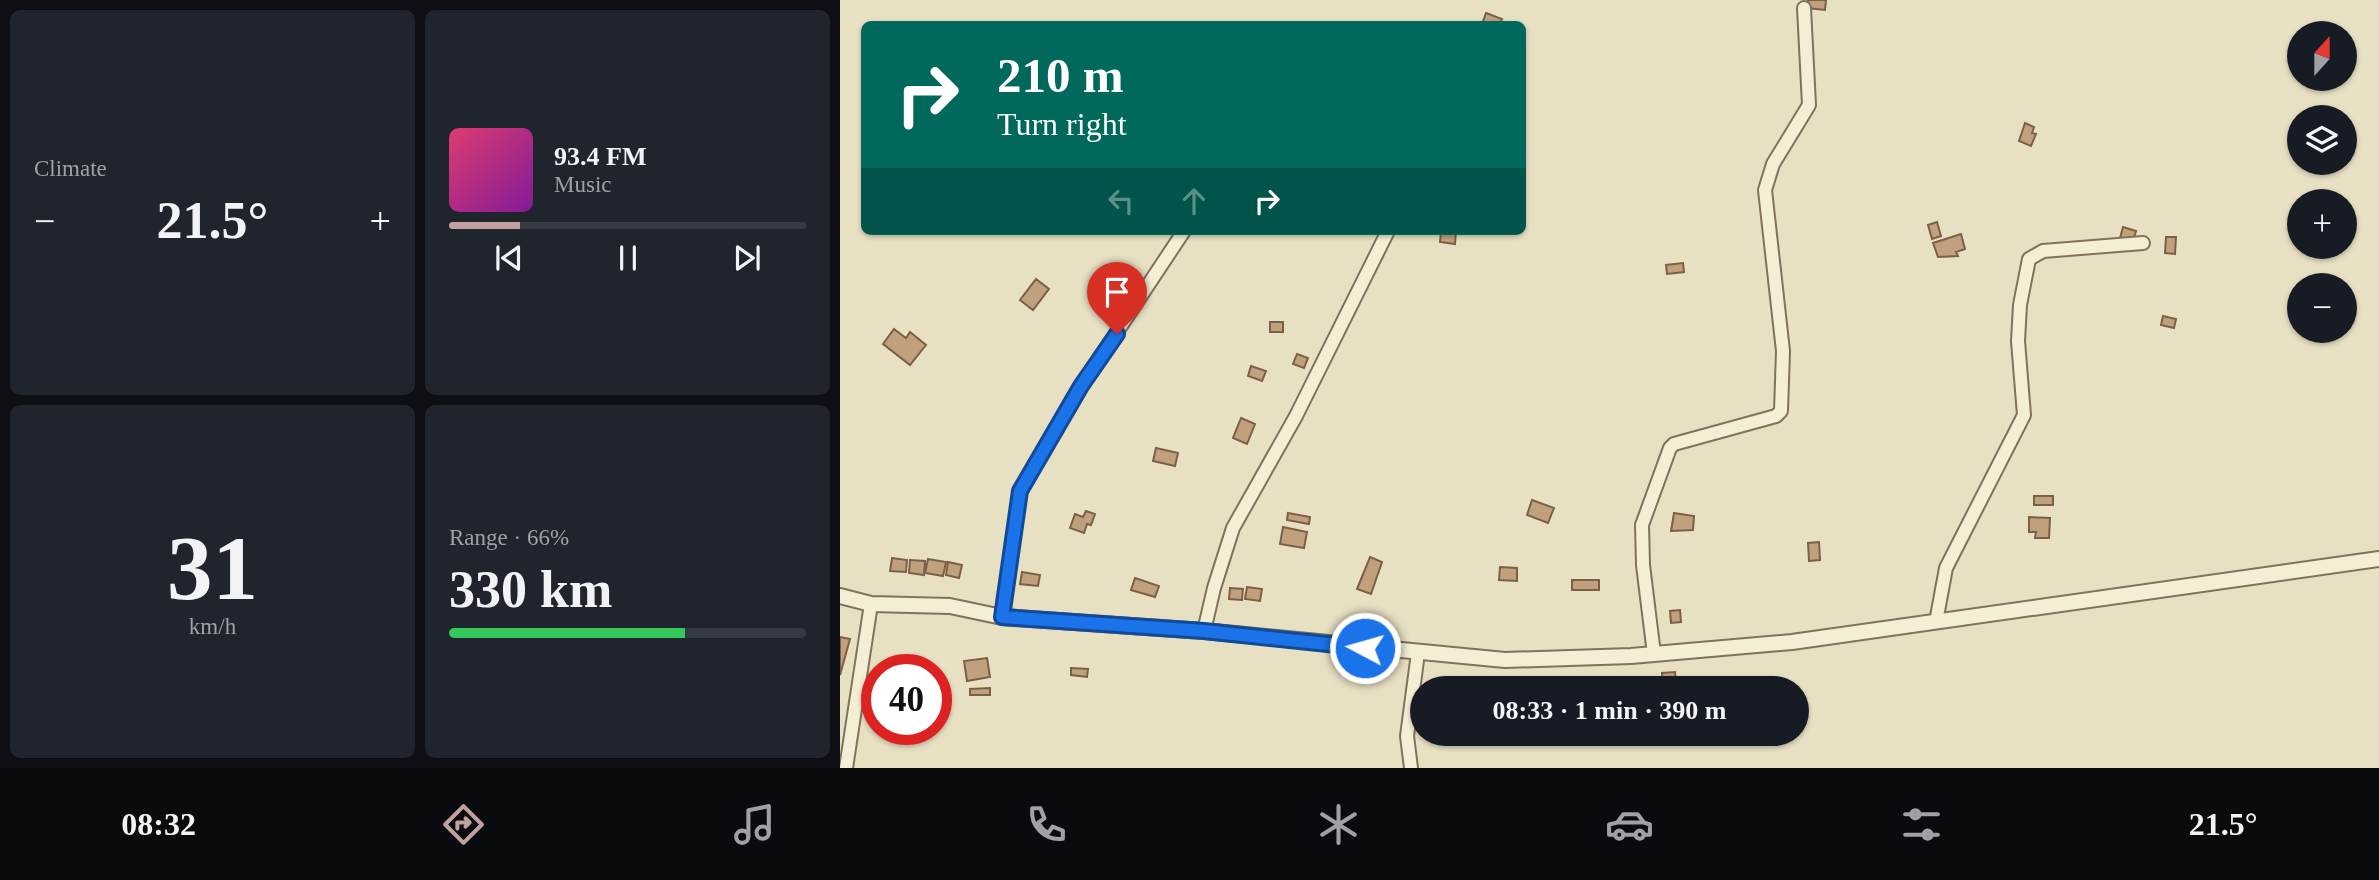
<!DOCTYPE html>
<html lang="en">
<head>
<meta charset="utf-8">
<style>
	:root { --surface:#171b24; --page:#20242c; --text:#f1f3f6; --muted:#9ea1a6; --line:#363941; --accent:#c1a09f }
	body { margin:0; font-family:"Times New Roman",serif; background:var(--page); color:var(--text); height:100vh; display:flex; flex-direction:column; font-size:26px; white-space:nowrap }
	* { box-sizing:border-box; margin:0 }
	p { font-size:23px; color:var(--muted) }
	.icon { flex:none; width:38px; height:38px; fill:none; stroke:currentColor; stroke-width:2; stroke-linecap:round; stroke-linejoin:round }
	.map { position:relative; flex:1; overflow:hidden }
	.drawer { display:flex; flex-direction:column; gap:10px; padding:10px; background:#0d0f14; width:840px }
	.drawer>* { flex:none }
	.banner { position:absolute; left:21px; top:21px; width:665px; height:214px; border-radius:10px; box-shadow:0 2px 5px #0004; background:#00695c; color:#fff; overflow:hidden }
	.needle { width:46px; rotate:21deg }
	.tools { position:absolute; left:1447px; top:21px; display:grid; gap:14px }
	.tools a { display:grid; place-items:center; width:70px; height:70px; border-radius:50%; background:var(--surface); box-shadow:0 2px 5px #0004; font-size:35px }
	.speed { position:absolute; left:21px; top:654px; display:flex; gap:14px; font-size:35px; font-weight:700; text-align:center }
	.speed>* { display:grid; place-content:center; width:91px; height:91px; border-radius:50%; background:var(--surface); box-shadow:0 2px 5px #0004; line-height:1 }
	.speed .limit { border:10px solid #d22; background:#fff; color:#111 }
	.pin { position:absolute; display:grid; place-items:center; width:60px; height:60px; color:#fff; margin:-72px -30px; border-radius:50% 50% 50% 0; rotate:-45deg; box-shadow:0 0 7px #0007 }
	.pin .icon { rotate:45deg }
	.me { position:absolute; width:77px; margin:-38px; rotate:276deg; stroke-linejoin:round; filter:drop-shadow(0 0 5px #0008) }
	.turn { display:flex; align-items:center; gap:24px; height:147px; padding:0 21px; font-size:32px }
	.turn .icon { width:91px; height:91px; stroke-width:2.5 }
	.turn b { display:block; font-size:49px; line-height:60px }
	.lanes { display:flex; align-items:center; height:66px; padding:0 21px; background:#0003; justify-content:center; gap:35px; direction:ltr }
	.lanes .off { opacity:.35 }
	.big { font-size:52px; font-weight:600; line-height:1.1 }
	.drawer .card { flex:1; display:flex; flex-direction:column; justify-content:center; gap:10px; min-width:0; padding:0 24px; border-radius:10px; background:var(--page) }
	.drawer .dial { align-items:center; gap:0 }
	.dial b { font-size:91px; line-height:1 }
	.song { display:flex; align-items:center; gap:21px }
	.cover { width:84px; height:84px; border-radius:10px; background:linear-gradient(135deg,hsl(340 70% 55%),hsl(290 70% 35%)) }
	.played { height:7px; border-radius:4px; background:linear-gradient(90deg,var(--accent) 20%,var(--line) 20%) }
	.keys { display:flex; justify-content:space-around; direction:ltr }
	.heat { display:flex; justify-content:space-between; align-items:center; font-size:38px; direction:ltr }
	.charge { height:10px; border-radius:5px; background:linear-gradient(90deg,#34c759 66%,var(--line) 0) }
	.drawer .tiles { flex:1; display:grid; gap:10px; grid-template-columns:repeat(2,1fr) }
	.trip { position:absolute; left:570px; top:676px; width:399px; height:70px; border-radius:35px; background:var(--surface); box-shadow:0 2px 5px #0004; font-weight:600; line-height:70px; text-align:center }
	.dock { display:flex; height:112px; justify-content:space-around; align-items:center; background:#090b0e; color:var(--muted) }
	.dock .icon { width:49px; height:49px }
	.dock .selected { color:var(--accent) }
	.dock b { font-size:32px; color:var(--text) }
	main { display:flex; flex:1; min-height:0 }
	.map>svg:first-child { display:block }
	.building { fill:#c1a07e; stroke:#7c6045; stroke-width:2 }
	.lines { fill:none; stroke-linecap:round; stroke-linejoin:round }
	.minor-casing { stroke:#80725c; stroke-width:16 }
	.tertiary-casing { stroke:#80725c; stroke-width:18 }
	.minor { stroke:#f4eed5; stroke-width:12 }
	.tertiary { stroke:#f4eed5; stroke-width:14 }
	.route-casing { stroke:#114b97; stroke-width:18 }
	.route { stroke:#1a73e8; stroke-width:12 }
</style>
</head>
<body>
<main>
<section class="drawer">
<div class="tiles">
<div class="card"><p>Climate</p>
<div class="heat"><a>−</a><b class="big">21.5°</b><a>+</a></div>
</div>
<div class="card">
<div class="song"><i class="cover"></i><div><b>93.4 FM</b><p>Music</p></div></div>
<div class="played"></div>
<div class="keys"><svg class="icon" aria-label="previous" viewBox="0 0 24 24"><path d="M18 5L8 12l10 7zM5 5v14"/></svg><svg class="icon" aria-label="pause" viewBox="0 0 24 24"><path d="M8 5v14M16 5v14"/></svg><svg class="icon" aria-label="next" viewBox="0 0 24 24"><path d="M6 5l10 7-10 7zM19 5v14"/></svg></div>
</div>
<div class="card dial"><b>31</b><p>km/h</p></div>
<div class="card"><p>Range · 66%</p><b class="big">330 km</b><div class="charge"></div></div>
</div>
</section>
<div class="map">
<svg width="1539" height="768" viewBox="0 0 1539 768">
	<rect width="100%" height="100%" fill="#e8e0c3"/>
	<path class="building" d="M968 0H986L985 10 967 8Z
		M646 13 662 19 660 24H642Z
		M1185 123 1194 127 1192 133 1196 134 1191 146 1179 141Z
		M1097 222 1101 236 1092 239 1088 225Z
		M1283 227 1296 231 1293 242 1280 238Z
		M601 231H616L615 244 600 242Z
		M1121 234 1125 249 1116 252 1118 256 1098 257 1093 243Z
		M1326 237H1336L1335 254 1325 253Z
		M843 263 844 272 827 274 826 265Z
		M196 279 209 289 193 310 180 300Z
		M269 284 279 289 270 304 261 299Z
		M1323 316 1336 319 1334 328 1321 325Z
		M430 322H443V332H430Z
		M54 329 66 338 70 332 86 345 70 365 43 344Z
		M457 354 468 358 464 368 453 364Z
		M411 366 426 371 422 381 408 376Z
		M401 418 415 424 407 444 393 438Z
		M316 448 338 453 335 466 313 461Z
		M1194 496H1213V505H1194Z
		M692 500 714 508 708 523 687 515Z
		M246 511 255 514 251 525 247 524 244 533 230 528 235 514 243 517Z
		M448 513 470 517 469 524 447 520Z
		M834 513 854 516 853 530 831 531Z
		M1189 517 1210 518 1209 538H1195L1196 532H1189Z
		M443 527 467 532 464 548 440 544Z
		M979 542 980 560 969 561 968 543Z
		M530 557 542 562 531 594 517 589Z
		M52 558 67 560 66 572 50 571Z
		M88 559 106 562 103 576 85 573Z
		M70 560 85 561 84 575 69 573Z
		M108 562 122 565 119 578 106 575Z
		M660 567 677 568V581L659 580Z
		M182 572 200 575 198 586 180 584Z
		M295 578 319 586 315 597 291 590Z
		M732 580H759V590H732Z
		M407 587 422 589 420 601 405 599Z
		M390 588 403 589 402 600 389 599Z
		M840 610 841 622 831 623 830 611Z
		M0 637 10 639 0 675Z
		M147 658 150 677 127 681 124 661Z
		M231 668 248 669 247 677 231 675Z
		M835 672 836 686 823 687 822 673Z
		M150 688V695H130V689Z
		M59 730 80 731 79 742 58 740Z"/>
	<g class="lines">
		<g class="minor-casing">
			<path id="minor" d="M162 617 180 491 241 386 344 231
				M1096 622 1106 568 1184 415 1178 341 1180 305 1189 259 1203 251 1303 243
				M364 631 374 588 393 528 456 416 548 231
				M814 654 803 565 802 525 830 448 834 444 936 416 941 411 943 351 925 190 933 164 969 105 964 8
				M6 768 31 604
				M571 768 567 736 578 653"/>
		</g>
		<g class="tertiary-casing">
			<path id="tertiary" d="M0 596 31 604 110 606 162 617 364 631 665 660 791 656 952 642 1539 559"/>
		</g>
		<use href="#minor" class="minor"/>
		<use href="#tertiary" class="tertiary"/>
	</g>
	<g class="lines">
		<g class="route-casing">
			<path id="route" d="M277 334 241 386 180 491 162 617 364 631 525 648"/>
		</g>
		<use href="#route" class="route"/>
	</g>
</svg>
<div class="tools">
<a><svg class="needle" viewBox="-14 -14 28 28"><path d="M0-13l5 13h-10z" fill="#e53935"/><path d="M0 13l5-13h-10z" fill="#9ea1a6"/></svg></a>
<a><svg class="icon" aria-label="layers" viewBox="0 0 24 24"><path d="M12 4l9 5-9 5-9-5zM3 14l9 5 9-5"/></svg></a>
<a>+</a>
<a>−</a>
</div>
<div class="speed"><div class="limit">40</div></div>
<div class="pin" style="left:277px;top:334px;background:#d93025"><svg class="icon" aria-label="arrive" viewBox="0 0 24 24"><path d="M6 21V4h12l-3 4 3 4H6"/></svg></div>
<svg class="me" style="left:525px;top:648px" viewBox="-20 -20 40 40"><circle r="17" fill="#1a73e8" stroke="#fff" stroke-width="3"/><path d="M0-11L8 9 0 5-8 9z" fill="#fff"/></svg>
<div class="trip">08:33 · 1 min · 390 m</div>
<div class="banner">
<div class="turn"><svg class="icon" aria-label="right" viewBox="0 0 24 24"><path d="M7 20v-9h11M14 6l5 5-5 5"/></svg><div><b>210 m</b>Turn right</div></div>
<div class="lanes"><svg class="icon off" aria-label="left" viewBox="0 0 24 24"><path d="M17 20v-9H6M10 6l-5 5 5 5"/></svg><svg class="icon off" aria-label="ahead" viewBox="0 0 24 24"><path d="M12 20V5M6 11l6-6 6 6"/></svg><svg class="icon" aria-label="right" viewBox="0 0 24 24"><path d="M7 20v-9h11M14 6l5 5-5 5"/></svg></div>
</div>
</div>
</main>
<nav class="dock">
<b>08:32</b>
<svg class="icon selected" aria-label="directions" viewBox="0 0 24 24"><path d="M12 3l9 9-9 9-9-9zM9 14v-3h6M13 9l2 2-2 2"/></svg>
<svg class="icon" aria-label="music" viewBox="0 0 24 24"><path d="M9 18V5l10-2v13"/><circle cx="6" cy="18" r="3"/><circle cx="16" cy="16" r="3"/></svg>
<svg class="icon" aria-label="phone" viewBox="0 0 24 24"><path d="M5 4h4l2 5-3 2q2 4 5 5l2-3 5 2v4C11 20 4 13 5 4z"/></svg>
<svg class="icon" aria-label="climate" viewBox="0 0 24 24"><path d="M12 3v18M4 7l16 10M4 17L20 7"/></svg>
<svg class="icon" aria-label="car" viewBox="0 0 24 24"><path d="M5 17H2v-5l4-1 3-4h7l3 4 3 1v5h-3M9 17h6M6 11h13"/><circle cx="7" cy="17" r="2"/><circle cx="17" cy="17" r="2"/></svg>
<svg class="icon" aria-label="filters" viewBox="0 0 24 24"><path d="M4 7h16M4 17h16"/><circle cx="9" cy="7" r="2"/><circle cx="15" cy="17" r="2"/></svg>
<b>21.5°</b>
</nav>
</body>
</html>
